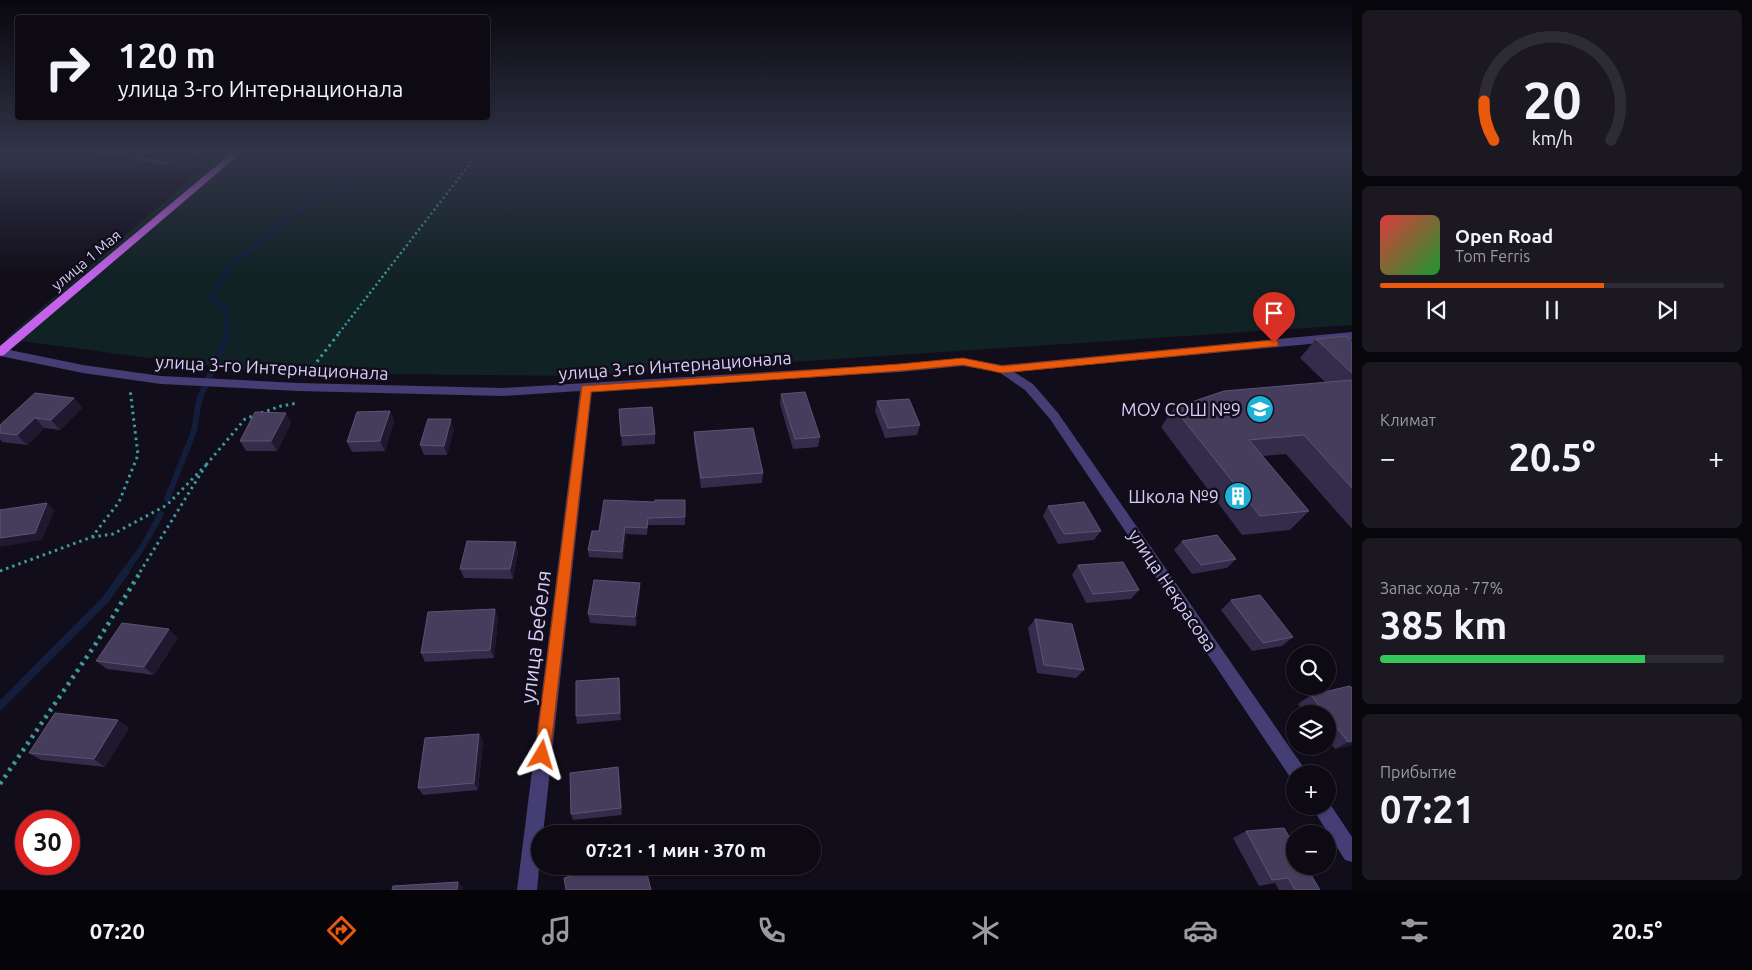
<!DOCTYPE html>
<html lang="ru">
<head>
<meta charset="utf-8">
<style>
	:root { --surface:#0d0a14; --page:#1b1822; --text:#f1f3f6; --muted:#9a9aa0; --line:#2d2b34; --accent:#ea580c }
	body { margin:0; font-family:Ubuntu,sans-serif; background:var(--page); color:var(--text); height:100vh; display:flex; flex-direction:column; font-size:19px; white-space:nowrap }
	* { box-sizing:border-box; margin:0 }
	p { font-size:16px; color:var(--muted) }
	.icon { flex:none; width:28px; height:28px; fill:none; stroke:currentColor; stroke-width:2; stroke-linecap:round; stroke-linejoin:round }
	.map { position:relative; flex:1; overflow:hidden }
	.drawer { display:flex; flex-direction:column; gap:10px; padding:10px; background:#07060b; width:400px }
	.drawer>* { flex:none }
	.guide { position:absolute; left:15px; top:15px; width:475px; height:105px; border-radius:5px; box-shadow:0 1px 4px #0004,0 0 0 1px var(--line); background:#0d0a14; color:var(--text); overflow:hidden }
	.tools { position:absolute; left:1286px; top:645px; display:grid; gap:10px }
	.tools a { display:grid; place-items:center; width:50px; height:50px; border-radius:50%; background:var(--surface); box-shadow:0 1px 4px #0004,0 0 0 1px var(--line); font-size:25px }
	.speed { position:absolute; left:15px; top:810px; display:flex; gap:10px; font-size:25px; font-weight:700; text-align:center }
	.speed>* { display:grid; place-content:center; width:65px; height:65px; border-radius:50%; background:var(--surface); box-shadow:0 1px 4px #0004,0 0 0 1px var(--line); line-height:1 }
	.speed .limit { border:8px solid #d22; background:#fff; color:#111 }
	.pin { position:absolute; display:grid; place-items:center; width:42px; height:42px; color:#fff; margin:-51px -21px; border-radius:50% 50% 50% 0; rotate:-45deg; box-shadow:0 0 5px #0007 }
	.pin .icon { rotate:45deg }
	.me { position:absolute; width:55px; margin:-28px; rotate:7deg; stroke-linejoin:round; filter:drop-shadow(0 0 4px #0008) }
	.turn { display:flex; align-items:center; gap:18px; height:105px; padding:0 20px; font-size:22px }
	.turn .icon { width:65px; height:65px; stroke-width:2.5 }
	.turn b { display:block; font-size:35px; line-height:42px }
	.big { font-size:38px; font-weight:700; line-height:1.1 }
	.drawer .card { flex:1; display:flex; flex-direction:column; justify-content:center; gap:8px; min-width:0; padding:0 18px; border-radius:8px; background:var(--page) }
	.drawer .dial { align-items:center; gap:0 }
	.dial svg { height:130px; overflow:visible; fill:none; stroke:var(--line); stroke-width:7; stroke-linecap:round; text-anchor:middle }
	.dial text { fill:var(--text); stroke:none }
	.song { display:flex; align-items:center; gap:15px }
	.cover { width:60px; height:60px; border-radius:8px; background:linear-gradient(135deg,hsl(0 70% 55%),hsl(130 70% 35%)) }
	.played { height:5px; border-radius:2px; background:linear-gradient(90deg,var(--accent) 65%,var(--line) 65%) }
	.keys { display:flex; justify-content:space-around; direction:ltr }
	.heat { display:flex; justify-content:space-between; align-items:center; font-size:28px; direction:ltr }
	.charge { height:8px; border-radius:4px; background:linear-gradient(90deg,#34c759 77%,var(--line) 0) }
	.trip { position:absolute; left:531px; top:825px; width:290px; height:50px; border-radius:25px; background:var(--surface); box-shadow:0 1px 4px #0004,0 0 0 1px var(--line); font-weight:700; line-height:50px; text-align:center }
	.tabs { display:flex; height:80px; justify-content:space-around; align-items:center; background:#050408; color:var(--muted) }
	.tabs .icon { width:35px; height:35px }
	.tabs .active { color:var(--accent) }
	.tabs b { font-size:22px; color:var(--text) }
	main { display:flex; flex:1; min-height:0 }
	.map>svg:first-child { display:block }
	.green { fill:#112224 }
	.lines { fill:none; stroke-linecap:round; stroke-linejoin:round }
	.stream-far2 { stroke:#121e3a; stroke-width:5 }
	.stream-far1 { stroke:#121e3a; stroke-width:6 }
	.stream { stroke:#121e3a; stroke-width:8 }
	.path-far2 { stroke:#3b9b9e; stroke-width:2.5; stroke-dasharray:2 3; stroke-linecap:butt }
	.path-far1 { stroke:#3b9b9e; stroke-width:3; stroke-dasharray:2.5 4; stroke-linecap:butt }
	.path { stroke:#3b9b9e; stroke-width:4.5; stroke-dasharray:3 5; stroke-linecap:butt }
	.minor { fill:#453e74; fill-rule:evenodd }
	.major { fill:#c462ea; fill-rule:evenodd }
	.wall { fill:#342c4a }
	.shaded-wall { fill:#1f182f }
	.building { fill:#463d5d; stroke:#5c5475 }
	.route { fill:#ea580c; stroke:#983908 }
	.labels { text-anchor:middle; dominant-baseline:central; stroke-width:5; stroke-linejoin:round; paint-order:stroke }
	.far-street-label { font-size:15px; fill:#d6cdf8; stroke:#110d1a }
	.street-label { font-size:18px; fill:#d6cdf8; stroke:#110d1a }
	.poi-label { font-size:18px; fill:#d6cdf8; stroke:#110d1a; text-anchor:end }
	.near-street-label { font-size:21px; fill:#d6cdf8; stroke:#110d1a }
</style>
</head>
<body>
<main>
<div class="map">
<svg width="1352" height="890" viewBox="0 0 1352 890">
	<rect width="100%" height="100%" fill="#110d1a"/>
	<path class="green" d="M182 152H1352V325L579 376 264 373 5 339 213 160Z"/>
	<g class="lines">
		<path class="stream-far2" d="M227 333 225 308 210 299 229 267 289 218 392 152"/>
		<path class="stream-far1" d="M167 499 194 431 199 400 227 336V332
			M125 572 143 546 161 514"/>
		<path class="stream" d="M0 706 106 599 126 571"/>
		<path class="path-far2" d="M339 333 479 152"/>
		<path class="path-far1" d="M309 372 340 332
			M261 413 281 406 298 403
			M206 465 245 419 255 415
			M92 537 113 534 167 505 202 469
			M0 571 92 537 119 502 138 455 130 389
			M140 572 206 465"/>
		<path class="path" d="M0 784 97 642 141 571"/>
		<path class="minor" d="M99 152H118L166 161 170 163 166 165Z
			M1352 332V340L1014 372 1033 384 1058 413 1304 768 1307 774H1295V781L1292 780 1050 419 1025 390 999 372 963 366 900 372 592 391 543 834H540V859L537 890H517L580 391 503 396 298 391 161 384 83 373 0 356V348L83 365 161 376 298 383 503 388 900 364 963 358 1002 365Z
			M1328 801 1352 837V862L1345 860 1311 806H1328Z"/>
		<path class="major" d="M233 152H242L4 355 0 356V346Z"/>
	</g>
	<path class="wall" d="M1316 339 1352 342V529L1286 454 1262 456 1309 511 1290 530 1242 535 1161 427 1174 408 1325 382 1300 358Z
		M781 394 820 437 818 447 793 449 780 404Z
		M74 398 82 408 60 430 44 428 27 445 2 442 0 439V425Z
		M877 401 920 425 917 435 885 438 875 411Z
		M619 409 655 434V444L622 446Z
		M390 411 394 421 385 451 352 452 347 442Z
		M291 423 277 451H246L240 441Z
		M454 429 447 455H424L420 445Z
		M694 432 763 473 762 483 701 488 694 442Z
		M685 500V525H648L647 535 626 534 623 559 589 557 588 550 599 531 655 502Z
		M1048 506 1101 531 1094 540 1058 544 1043 516Z
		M1182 541 1236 559 1227 568 1192 574 1174 550Z
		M518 552 513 579 464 578 460 569Z
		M1078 565 1139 590 1131 599 1086 603 1072 575Z
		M640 583V592L636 626 590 623 588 614Z
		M1231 600 1293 637 1282 646 1252 651 1221 610Z
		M498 618 494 658 425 662 421 653Z
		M1035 619 1084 670 1076 678 1037 673 1028 628Z
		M178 638 154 675 107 669 96 661Z
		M620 686 621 720 577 724 576 716Z
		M1350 686 1352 688V745L1335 749 1328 740V714H1306L1298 704 1311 695Z
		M118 720 129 728 105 767 41 760 29 753Z
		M479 734 483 742 478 790 423 795 418 788Z
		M619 774 622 815 573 820 571 814Z
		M1246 831 1320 890H1279L1275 883 1259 886 1233 838Z"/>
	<path class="shaded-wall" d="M74 398 82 408 60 430 51 420Z
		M390 411 394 421 385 451 380 441Z
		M286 413 291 423 277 451 271 441Z
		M35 418 44 428 27 445 17 435Z
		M451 419 454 429 447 455 444 446Z
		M47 503 55 510 42 540 0 547V538Z
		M648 518V525L647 535V528Z
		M625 527 626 534 623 559 622 552Z
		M516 542 518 552 513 579 510 569Z
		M640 583V592L636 626 635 617Z
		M495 609 498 618 494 658 490 650Z
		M169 629 178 638 154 675 144 667Z
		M619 678 620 686 621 720 620 713Z
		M118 720 129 728 105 767 94 759Z
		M479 734 483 742 478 790 474 783Z
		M1352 741V745L1335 749 1348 742Z
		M618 767 619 774 622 815 621 808Z
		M458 882 463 888 462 890H457Z"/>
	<path class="building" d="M1346 336 1352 342V373L1316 339Z
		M1352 380V488L1304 435 1249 440 1309 511 1260 516 1174 408 1224 391Z
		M805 392 820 437 795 439 781 394Z
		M35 393 74 398 51 420 35 418 17 435 0 433V425Z
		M909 399 920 425 888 428 877 401Z
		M652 407 655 434 621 436 619 409Z
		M390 411 380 441 347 442 357 412Z
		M255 412 286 413 271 441H240Z
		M428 419H451L444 446 420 445Z
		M753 428 763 473 701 478 694 432Z
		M604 500 655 502V500H685V517L648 518 647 528 625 527 622 552 588 550 592 531H599Z
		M1084 502 1101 531 1064 534 1048 506Z
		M47 503 35 533 0 538V510Z
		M1217 535 1236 559 1201 565 1182 541Z
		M467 541 516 542 510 569H460Z
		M1123 562 1139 590 1093 594 1078 565Z
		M594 580 640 583 635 617 588 614Z
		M1260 595 1293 637 1263 643 1231 600Z
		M495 609 490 650 421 653 428 612Z
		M1035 619 1072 624 1084 670 1044 665Z
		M122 623 169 629 144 667 96 661Z
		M619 678 620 713 576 716V681Z
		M1350 686 1352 688V741L1348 742 1328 716V714H1325L1311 695Z
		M55 713 118 720 94 759 29 753Z
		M479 734 474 783 418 788 425 738Z
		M618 767 621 808 571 814 570 773Z
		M1284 828 1295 847V866H1306L1320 890H1295L1288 878 1272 880 1246 831Z
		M602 866H645L651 890H566L564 878Z
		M458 882 457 890H392L393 886Z"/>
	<linearGradient id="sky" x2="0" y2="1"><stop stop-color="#09070e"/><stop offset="0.55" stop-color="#323549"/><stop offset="1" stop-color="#323549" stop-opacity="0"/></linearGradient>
	<rect width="1352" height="277" fill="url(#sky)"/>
	<path class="route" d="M1274 340 1278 341V346L1002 373 963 365 900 371 591 392 550 755 548 760 542 763 537 760 535 755 582 386 900 364 963 358 1002 366Z"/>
	<defs>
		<g id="school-disc" transform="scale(1.4375)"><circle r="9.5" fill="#1cb1d5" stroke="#110d1a"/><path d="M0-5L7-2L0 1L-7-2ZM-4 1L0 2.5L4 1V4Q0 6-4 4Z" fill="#fff"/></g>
		<g id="building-disc" transform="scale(1.4375)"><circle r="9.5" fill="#1cb1d5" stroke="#110d1a"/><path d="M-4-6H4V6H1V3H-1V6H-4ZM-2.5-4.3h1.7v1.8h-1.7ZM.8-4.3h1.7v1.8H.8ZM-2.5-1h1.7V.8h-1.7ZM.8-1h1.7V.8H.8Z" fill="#fff"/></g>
	</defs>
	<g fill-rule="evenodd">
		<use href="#school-disc" x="1260" y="409"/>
		<use href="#building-disc" x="1238" y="496"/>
	</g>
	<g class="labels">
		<g class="far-street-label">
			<text transform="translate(86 260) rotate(-40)">улица 1 Мая</text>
		</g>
		<g class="street-label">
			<text transform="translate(675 365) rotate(-4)">улица 3-го Интернационала</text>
			<text transform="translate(272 367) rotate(3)">улица 3-го Интернационала</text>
			<text transform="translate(1173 590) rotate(56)">улица Некрасова</text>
		</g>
		<g class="poi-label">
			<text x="1241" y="409">МОУ СОШ №9</text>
			<text x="1219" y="496">Школа №9</text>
		</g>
		<g class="near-street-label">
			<text transform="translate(535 637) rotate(-83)">улица Бебеля</text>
		</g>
	</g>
</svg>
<div class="tools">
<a><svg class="icon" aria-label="search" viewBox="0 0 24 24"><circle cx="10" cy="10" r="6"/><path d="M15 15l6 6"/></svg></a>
<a><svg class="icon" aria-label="layers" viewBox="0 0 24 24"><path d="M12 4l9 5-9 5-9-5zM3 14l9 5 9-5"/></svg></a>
<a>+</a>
<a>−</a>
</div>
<div class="speed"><div class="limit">30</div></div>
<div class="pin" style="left:1274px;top:343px;background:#d93025"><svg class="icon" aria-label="arrive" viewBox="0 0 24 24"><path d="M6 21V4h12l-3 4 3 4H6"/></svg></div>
<svg class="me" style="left:542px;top:755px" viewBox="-20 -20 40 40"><path d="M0-17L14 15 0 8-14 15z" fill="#ea580c" stroke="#fff" stroke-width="4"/></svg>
<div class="trip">07:21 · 1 мин · 370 m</div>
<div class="guide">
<div class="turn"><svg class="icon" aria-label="right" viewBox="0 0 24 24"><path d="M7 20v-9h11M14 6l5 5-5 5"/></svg><div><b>120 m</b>улица 3-го Интернационала</div></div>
</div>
</div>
<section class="drawer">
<div class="card dial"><svg viewBox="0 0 100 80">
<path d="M14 69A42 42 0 1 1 86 69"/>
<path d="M14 69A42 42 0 0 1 8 45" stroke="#ea580c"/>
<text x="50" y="56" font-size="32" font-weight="700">20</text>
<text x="50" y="72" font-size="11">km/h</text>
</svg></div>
<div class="card">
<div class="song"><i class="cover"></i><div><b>Open Road</b><p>Tom Ferris</p></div></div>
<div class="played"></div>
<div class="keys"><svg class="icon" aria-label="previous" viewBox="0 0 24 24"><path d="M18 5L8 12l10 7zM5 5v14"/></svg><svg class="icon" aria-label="pause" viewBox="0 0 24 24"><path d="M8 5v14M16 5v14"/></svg><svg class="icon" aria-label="next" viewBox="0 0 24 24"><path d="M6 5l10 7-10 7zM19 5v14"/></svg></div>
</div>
<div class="card"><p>Климат</p>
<div class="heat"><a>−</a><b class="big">20.5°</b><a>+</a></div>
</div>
<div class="card"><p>Запас хода · 77%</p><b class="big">385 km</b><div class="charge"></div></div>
<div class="card"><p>Прибытие</p><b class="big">07:21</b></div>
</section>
</main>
<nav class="tabs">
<b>07:20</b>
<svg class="icon active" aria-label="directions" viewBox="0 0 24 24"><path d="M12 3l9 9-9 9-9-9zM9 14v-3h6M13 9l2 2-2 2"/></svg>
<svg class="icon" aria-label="music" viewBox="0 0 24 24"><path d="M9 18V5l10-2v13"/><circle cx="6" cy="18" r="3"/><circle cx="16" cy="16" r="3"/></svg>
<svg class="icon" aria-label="phone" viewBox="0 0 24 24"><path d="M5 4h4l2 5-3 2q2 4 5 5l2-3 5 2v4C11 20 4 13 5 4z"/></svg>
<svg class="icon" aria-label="climate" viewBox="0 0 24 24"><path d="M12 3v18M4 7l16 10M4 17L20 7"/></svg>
<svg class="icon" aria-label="car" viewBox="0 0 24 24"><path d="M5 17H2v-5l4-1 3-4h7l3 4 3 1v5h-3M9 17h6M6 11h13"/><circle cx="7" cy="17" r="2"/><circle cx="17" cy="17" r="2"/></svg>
<svg class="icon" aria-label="filters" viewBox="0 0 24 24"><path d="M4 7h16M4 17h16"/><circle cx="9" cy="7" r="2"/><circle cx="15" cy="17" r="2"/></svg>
<b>20.5°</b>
</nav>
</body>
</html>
